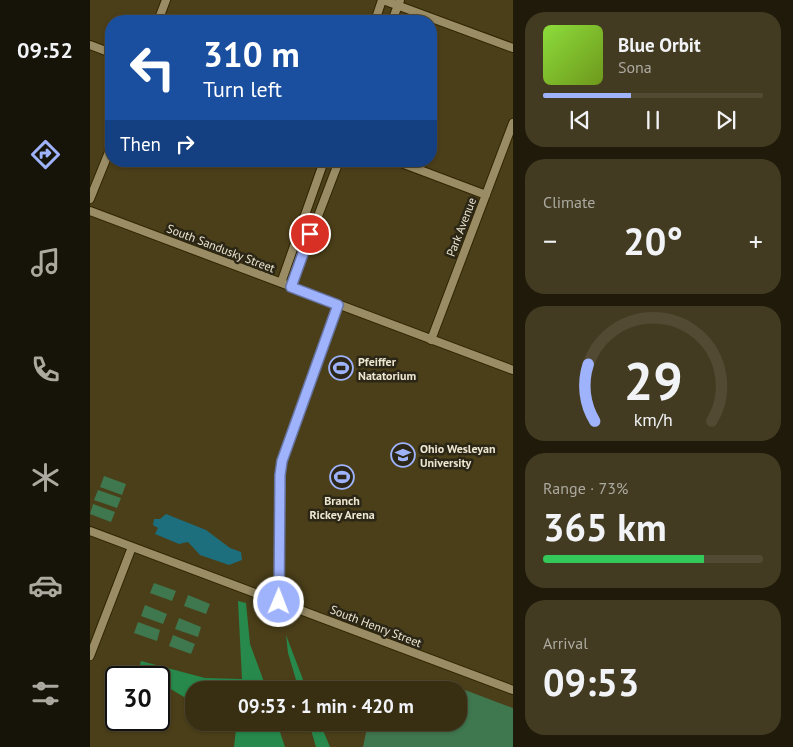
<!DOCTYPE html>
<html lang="en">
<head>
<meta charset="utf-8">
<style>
	:root { --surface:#382f13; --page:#433b21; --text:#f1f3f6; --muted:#aba9a0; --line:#524a33; --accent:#9fb3fd }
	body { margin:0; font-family:"PT Sans",sans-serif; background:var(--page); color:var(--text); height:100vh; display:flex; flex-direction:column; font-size:19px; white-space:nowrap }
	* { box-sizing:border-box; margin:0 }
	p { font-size:16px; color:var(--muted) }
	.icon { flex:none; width:28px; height:28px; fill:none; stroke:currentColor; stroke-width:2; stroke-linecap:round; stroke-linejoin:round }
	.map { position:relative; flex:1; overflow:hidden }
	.sheet { display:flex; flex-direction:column; gap:12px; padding:12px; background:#1f1a0a; width:280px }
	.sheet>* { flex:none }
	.banner { position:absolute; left:15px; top:15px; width:332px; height:152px; border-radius:20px; box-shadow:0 1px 4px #0004,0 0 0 1px var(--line); background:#1a4fa0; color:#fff; overflow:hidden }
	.speed { position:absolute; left:15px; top:666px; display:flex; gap:10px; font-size:25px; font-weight:700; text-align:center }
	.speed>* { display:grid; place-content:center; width:65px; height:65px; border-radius:50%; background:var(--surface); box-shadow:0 1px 4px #0004,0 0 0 1px var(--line); line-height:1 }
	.speed .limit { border:2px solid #111; border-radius:8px; background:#fff; color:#111 }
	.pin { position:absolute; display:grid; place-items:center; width:42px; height:42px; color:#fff; margin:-21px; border:2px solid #fff; border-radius:50%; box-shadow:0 1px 5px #0007 }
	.me { position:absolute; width:55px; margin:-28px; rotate:1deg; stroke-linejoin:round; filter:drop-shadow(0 0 4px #0008) }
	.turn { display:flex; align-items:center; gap:18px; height:105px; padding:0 15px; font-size:22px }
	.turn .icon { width:65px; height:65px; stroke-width:2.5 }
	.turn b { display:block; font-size:35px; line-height:42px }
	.then { display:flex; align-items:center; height:48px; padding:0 15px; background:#0003; gap:10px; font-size:19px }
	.big { font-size:38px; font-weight:800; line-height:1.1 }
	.sheet .tile { flex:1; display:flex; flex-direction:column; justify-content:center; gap:8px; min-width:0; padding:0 18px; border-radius:20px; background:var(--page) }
	.sheet .dial { align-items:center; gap:0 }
	.dial svg { height:130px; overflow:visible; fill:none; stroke:var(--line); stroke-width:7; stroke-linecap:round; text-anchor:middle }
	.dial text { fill:var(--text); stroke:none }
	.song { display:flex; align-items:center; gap:15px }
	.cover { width:60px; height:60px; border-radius:8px; background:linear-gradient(135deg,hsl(90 70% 55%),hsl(80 70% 35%)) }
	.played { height:5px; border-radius:2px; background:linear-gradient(90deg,var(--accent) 40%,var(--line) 40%) }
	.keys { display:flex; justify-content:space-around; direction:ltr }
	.heat { display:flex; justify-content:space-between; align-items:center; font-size:28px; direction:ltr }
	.charge { height:8px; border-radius:4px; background:linear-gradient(90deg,#34c759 73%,var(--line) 0) }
	.trip { position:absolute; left:95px; top:681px; width:282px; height:50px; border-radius:20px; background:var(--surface); box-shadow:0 1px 4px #0004,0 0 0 1px var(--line); font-weight:800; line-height:50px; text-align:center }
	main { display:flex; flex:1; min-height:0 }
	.dock { display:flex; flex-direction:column; width:90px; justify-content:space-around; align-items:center; background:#161308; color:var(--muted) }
	.dock .icon { width:35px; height:35px }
	.dock .on { color:var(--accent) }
	.dock b { font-size:22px; color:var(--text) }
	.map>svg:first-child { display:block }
	.green { fill:#3f774f }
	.forest { fill:#27894c }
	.water { fill:#1d6f7d }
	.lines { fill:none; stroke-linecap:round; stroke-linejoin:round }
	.minor-casing { stroke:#302500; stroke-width:10 }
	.minor { stroke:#9a8d66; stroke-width:8 }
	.route-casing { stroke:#6774a4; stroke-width:12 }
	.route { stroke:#9fb3fd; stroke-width:9 }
	.labels { text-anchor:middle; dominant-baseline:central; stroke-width:5; stroke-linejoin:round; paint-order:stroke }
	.street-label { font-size:12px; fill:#ede6d1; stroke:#2b2616 }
	.poi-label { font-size:12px; font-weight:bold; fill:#ede6d1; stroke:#2b2616; text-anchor:start }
</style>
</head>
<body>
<main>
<nav class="dock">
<b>09:52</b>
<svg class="icon on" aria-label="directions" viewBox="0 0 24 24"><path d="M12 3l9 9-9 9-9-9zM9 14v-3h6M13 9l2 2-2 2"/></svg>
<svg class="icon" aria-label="music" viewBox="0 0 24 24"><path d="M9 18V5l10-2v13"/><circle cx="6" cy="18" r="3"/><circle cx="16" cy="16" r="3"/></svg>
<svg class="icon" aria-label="phone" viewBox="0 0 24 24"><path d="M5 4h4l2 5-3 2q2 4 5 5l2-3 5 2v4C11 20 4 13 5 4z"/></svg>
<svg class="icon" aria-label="climate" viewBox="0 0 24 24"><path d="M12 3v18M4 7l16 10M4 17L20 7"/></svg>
<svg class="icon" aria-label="car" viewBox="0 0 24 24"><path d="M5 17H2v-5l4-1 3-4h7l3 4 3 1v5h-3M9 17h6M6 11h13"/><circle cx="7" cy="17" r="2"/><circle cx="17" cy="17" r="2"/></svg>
<svg class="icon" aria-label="filters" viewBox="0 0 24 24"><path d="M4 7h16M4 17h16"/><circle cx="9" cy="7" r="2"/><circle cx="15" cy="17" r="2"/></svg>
</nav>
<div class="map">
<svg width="423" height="747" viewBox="0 0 423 747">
	<rect width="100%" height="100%" fill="#4b3f19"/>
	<path class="green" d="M14 476 36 484 32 495 10 487Z
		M8 490 31 498 27 508 4 500Z
		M3 504 25 512 21 522 0 514Z
		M64 583 86 591 82 601 60 593Z
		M98 595 120 604 116 614 94 606Z
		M55 605 77 614 73 624 51 616Z
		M89 618 111 627 108 637 85 629Z
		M48 622 70 630 67 641 44 633Z
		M83 635 105 644 101 654 79 646Z
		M330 681H351L423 708V747H273L278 723 369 722V690H305Z"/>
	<path class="forest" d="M148 601 156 603 160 644 177 690H104V703L69 682V678L62 677 49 669 51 661 115 678 152 679Z
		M196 635 217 690H209L198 653Z
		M135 723H187L195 747H144L146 729Z
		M219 723H230L240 747H226Z"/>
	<path class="water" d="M76 514 116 530 140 548 151 552 152 560 139 565 110 555 98 542 89 544 65 534 68 528 63 525 64 519H70Z"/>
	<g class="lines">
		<g class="minor-casing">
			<path id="minor" d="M293 0 423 48
				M68 21 76 0
				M285 21 292 0
				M302 21 310 0
				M0 45 21 53
				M306 161 396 195
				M0 199 21 147
				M0 211 423 370
				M191 283 234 161
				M201 287 249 161
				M341 340 423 123
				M0 531 423 690
				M189 602V475L192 461 248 305
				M0 656 42 547"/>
		</g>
		<use href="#minor" class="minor"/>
	</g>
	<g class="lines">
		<g class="route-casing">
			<path id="route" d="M189 602 190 475 192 461 248 305 201 287 220 234"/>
		</g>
		<use href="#route" class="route"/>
	</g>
	<defs>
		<g id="stadium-ring" transform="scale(1.25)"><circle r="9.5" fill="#2b2616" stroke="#9fb3fd" stroke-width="1.5"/><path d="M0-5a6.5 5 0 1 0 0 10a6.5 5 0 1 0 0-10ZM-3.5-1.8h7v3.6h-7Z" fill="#9fb3fd"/></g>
		<g id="university-ring" transform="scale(1.25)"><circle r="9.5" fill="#2b2616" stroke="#9fb3fd" stroke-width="1.5"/><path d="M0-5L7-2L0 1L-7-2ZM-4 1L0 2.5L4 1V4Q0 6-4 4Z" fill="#9fb3fd"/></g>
	</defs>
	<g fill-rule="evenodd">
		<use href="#stadium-ring" x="251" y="368"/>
		<use href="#university-ring" x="313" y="455"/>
		<use href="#stadium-ring" x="252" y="477"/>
	</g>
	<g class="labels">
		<g class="street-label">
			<text transform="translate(371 227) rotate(-69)">Park Avenue</text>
			<text transform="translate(131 248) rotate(21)">South Sandusky Street</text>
			<text transform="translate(286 626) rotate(21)">South Henry Street</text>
		</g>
		<g class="poi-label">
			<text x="268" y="361">Pfeiffer<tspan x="268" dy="14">Natatorium</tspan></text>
			<text x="330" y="448">Ohio Wesleyan<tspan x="330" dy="14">University</tspan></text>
			<text x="252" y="500" text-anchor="middle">Branch<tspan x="252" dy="14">Rickey Arena</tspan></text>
		</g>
	</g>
</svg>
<div class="speed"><div class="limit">30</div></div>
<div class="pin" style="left:220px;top:234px;background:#d93025"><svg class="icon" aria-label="arrive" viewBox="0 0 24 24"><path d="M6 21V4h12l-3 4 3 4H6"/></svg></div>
<svg class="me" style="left:189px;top:602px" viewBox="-20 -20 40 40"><circle r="17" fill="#9fb3fd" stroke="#fff" stroke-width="3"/><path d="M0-11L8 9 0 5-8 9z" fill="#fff"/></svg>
<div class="trip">09:53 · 1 min · 420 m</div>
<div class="banner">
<div class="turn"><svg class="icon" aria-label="left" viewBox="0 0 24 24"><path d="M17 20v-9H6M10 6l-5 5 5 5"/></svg><div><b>310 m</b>Turn left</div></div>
<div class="then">Then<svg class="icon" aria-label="right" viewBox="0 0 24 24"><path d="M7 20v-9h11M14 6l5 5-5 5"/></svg></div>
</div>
</div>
<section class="sheet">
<div class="tile">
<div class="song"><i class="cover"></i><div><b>Blue Orbit</b><p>Sona</p></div></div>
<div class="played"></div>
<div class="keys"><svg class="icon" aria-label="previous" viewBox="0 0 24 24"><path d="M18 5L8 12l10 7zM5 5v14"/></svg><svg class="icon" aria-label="pause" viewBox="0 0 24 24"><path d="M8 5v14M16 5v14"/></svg><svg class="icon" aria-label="next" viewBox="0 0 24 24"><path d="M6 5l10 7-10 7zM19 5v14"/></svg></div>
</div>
<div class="tile"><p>Climate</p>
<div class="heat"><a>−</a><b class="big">20°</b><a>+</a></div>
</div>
<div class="tile dial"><svg viewBox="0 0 100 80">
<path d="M14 69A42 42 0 1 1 86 69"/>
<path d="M14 69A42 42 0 0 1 10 34" stroke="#9fb3fd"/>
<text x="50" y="56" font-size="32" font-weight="700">29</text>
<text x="50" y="72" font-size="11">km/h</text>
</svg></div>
<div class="tile"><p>Range · 73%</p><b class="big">365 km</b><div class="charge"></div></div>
<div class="tile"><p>Arrival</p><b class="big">09:53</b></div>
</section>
</main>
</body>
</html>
